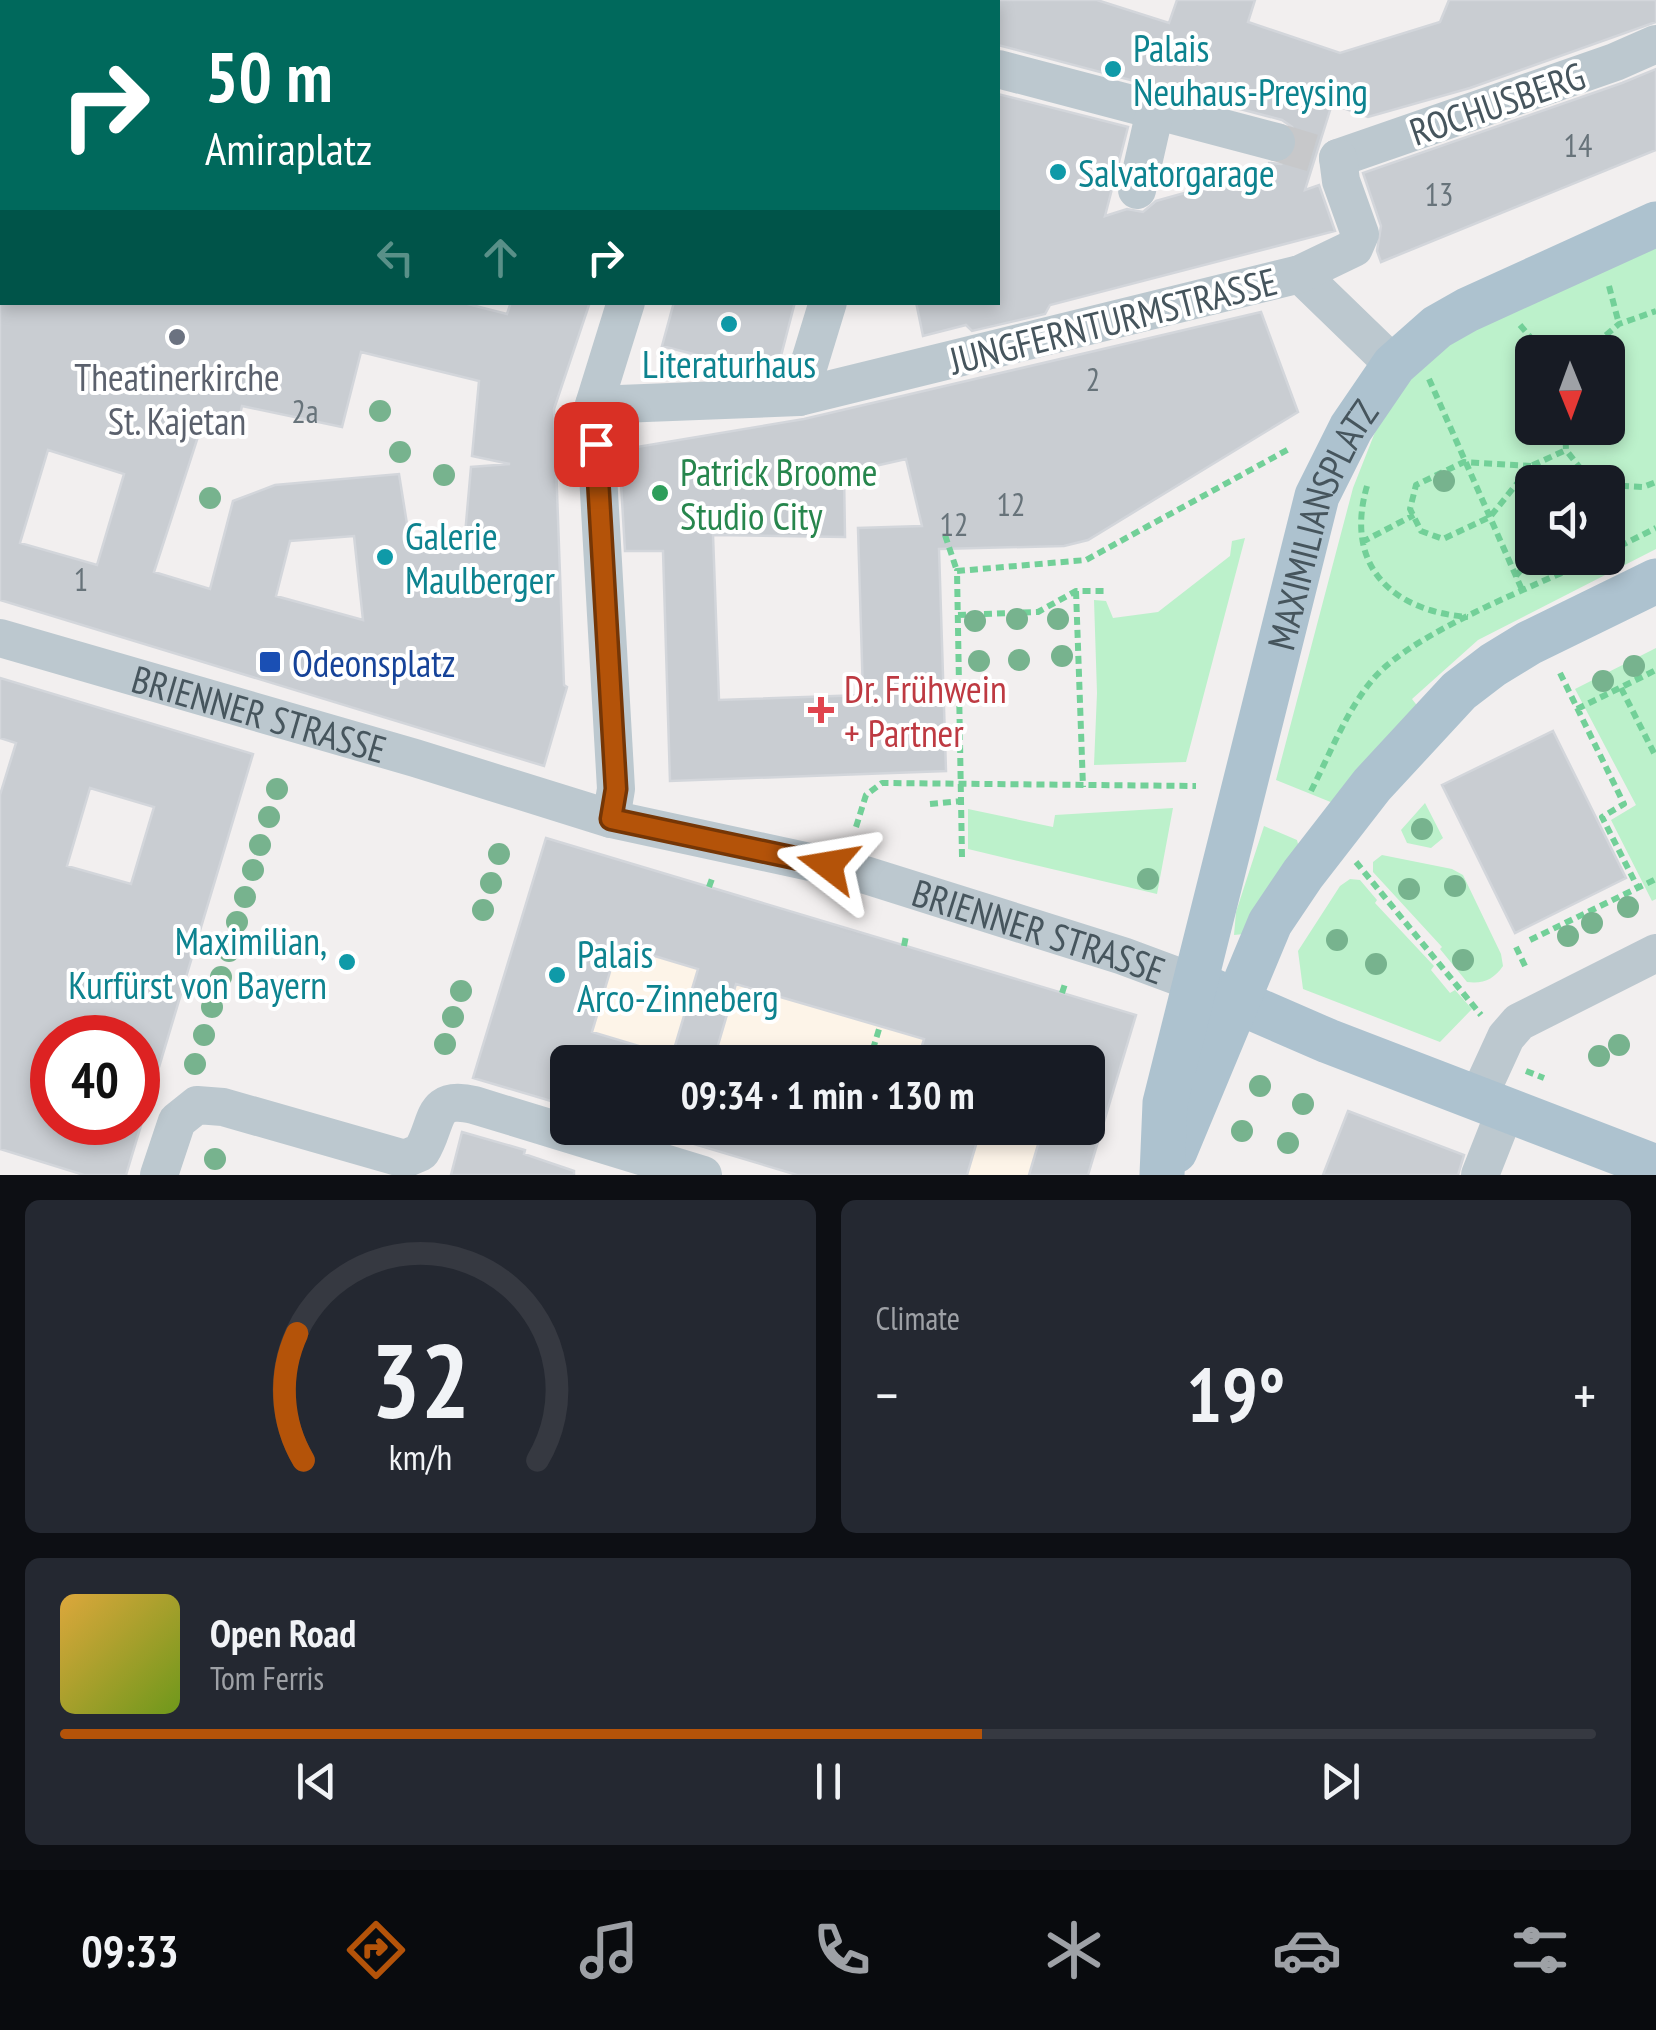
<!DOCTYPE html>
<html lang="en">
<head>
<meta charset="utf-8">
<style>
	:root { --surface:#171b24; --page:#242831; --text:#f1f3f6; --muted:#9ea1a6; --line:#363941; --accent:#b45309 }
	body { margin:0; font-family:"PT Sans Narrow",sans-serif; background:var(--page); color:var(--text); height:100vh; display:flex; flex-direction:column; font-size:38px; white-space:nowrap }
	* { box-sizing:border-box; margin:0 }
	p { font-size:32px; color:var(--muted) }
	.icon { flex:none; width:55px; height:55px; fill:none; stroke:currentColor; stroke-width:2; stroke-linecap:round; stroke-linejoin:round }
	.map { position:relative; height:1175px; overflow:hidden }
	.side { display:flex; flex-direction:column; gap:25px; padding:25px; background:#0d0f14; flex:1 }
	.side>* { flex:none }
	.hud { position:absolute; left:0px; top:0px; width:1000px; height:305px; box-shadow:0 5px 15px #0003; background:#00695c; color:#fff; overflow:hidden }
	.needle { width:65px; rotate:179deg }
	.controls { position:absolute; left:1515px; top:335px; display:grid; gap:20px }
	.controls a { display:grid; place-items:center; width:110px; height:110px; border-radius:15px; background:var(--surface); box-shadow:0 5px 15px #0003; font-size:50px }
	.speed { position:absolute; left:30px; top:1015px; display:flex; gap:20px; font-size:50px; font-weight:700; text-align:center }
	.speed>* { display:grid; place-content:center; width:130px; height:130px; border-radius:50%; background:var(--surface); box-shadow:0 5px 15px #0003; line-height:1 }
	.speed .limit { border:15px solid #d22; background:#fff; color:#111 }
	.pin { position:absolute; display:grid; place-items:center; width:85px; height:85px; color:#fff; margin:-42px; border-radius:20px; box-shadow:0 5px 15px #0006 }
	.me { position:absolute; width:110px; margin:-55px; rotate:284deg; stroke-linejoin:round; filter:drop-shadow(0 0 8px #0008) }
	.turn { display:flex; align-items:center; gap:35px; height:210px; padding:0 40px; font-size:45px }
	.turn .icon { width:130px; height:130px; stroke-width:2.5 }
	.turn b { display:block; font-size:70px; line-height:85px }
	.lanes { display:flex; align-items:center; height:95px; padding:0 40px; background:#0003; justify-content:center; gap:50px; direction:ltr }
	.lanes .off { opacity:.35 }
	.big { font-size:75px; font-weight:800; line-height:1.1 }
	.side .widget { flex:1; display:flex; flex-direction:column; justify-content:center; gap:15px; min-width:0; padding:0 35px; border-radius:15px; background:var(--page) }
	.side .dial { align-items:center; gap:0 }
	.dial svg { height:260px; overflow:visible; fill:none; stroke:var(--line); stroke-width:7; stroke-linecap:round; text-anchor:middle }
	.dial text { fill:var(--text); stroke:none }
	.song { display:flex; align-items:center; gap:30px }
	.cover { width:120px; height:120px; border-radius:15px; background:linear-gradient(135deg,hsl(40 70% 55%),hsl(80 70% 35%)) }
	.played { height:10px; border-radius:5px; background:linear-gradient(90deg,var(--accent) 60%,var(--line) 60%) }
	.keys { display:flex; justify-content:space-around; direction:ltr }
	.heat { display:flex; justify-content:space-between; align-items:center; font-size:55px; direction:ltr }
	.side .tiles { flex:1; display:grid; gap:25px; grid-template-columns:1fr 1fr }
	.widget:last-child { grid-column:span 2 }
	.trip { position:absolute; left:550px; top:1045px; width:555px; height:100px; border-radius:15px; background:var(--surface); box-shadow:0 5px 15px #0003; font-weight:800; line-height:100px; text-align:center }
	.dock { display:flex; height:160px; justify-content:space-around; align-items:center; background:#090b0e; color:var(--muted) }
	.dock .icon { width:70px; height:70px }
	.dock .active { color:var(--accent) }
	.dock b { font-size:45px; color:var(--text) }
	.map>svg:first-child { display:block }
	.commercial { fill:#fdf4e8 }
	.green { fill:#bcf1cb; fill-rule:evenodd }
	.building { fill:#c9cdd2; stroke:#d3d6db; stroke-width:2.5; fill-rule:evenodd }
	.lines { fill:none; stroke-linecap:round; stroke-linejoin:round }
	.minor-tunnel { stroke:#c7c8ca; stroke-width:38; stroke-dasharray:38 19; stroke-linecap:butt }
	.path { stroke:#72d098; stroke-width:6; stroke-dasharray:8 5; stroke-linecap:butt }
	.minor { stroke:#bcc8cf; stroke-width:38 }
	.major { stroke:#adc2cf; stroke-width:45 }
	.tree { fill:#77b38e }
	.route-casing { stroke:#753606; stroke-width:25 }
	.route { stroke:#b45309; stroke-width:18 }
	.culture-dot { fill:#0f9aa8; stroke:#fff; stroke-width:4 }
	.worship-dot { fill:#6b7280; stroke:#fff; stroke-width:4 }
	.leisure-dot { fill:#2e9e5b; stroke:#fff; stroke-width:4 }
	.transit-dot { fill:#1a4fb4; stroke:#fff; stroke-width:4 }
	.health-dot { fill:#e0444e; stroke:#fff; stroke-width:4 }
	.labels { text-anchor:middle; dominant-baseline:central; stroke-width:8; stroke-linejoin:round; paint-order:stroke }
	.number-label { font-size:32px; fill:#67737a }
	.culture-label { font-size:38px; fill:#0d838f; stroke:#fff; text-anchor:start }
	.street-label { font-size:38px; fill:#46555d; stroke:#fff }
	.worship-label { font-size:38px; fill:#5b616d; stroke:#fff }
	.leisure-label { font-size:38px; fill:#27864d; stroke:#fff; text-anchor:start }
	.transit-label { font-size:38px; fill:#164399; stroke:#fff; text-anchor:start }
	.health-label { font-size:38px; fill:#be3a42; stroke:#fff; text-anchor:start }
</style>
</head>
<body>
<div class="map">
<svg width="1656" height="1175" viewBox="0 0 1656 1175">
	<rect width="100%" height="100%" fill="#f2efef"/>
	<path class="commercial" d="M546 838 1136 1015 1088 1175H797L640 1128H1088V1062H568L567 1106 473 1078Z"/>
	<path class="green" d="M1656 238V549L1478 640 1412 699 1419 708 1338 805 1276 780 1353 488 1381 417 1403 383 1438 349ZM1532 352H1608V428H1532ZM1532 482H1608V558H1532Z
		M1245 538 1186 762 1094 765 1097 693 1094 600 1106 601 1113 618 1158 612 1230 556 1232 541Z
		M1656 648V899L1652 901 1611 820 1636 805 1575 689Z
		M1425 803 1443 838 1431 848 1407 843 1401 830Z
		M1173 808 1157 894 968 849V809L1053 827 1055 815Z
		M1264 826 1297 840 1299 848 1244 934 1234 935 1236 912Z
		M1382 855 1452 869 1463 875 1501 954 1503 966C1494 979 1484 984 1467 982L1440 949 1442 947 1373 872V862Z
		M1350 879 1360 880 1377 900 1375 903 1434 966 1431 970 1450 993 1455 990 1472 1009 1440 1042 1303 989 1298 951 1340 886Z"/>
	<path class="building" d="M998 0H1097L1169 23 1177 0H1255L1248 22 1340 53 1440 22 1449 0H1656V22L1470 88 1368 117 1332 104 1305 190 1319 185 1335 231 1050 305 1045 314 972 331 966 325 923 336 916 302H998V94L1128 127 1105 216 1127 209 1143 212 1156 201 1267 170 1269 163 1281 164 1291 158 1298 147 1297 135 1292 127 1282 120 998 45Z
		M1656 69V150L1381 262 1377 251 1381 226 1363 173 1622 83Z
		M0 302H460L507 314 511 302H590L554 409 564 685 567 687 544 766 0 600ZM361 352 479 381 472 456 510 464 471 467 464 546 411 549 399 474 275 485 233 501 210 589 154 572 206 412 239 419 242 406 342 427ZM48 450 124 474 97 565 20 543ZM354 536 363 620 276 596 290 541Z
		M674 302H795L776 375 662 346Z
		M1261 312 1298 412 1088 540 1064 546 939 549 946 771 670 781 663 551H625L619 450 804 419ZM906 459 922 526 858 528 863 695 719 700 713 535 845 537 844 473Z
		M0 678 253 754 144 1117 138 1116V1038H52V1122H142L126 1175H84L0 1149V795L16 743 0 738ZM90 788 154 807 131 884 67 866Z
		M1553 731 1626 878 1515 933 1442 785Z
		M546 838 1136 1015 1088 1175H1029L1043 1128H1088V1062H917L924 1039 736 984 713 1062H568V1106L473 1078ZM618 945 698 969 672 1056 592 1032Z
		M1348 1111 1464 1155 1458 1175H1323Z
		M662 1128H981L967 1175H797L661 1134Z
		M462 1132 525 1150 524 1154 574 1171V1175H451Z"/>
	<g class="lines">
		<path class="minor-tunnel" d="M1276 142 1316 154"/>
		<path class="path" d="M190 2H198
			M1173 180 1229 167
			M1609 286 1619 324
			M1520 325 1543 352
			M1586 352 1619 324 1656 311
			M1429 379 1523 592
			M1565 428 1566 450 1591 482
			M1531 466 1464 462 1416 485 1410 509 1421 531 1443 539 1490 517 1531 466 1566 450
			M1608 485 1643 487 1656 482
			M1367 486C1344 565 1391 611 1468 617
			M945 535 957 571
			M1362 542 1414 515
			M1608 552 1656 528
			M1516 576 1532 556
			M1076 591 1083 787
			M958 615 1038 612 1076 591H1106
			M1560 673 1624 804 1602 817 1638 888
			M1621 688 1656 757
			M1577 709 1656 670
			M1311 791C1330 754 1347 709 1374 678 1414 632 1537 585 1595 558
			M930 804 962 801
			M856 827 866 795 882 783 1196 786
			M962 857 957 571 1086 560 1289 449
			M1356 862 1481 1015
			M709 887 713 876
			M1530 940 1656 879
			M904 946 906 936
			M1516 947 1526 968
			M1062 993 1065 984
			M869 1062 880 1026
			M1526 1071 1544 1078"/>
		<g class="minor">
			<path d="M801 0 807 2"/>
			<path d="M62 2 63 0"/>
			<path d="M714 2 715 0"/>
			<path d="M998 69 1276 142"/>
			<path d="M1338 158 1615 62 1656 44"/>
			<path d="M0 182 2 174"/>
			<path d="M1137 190 1155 111"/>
			<path d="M1300 274 1394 365"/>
			<path d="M799 397 828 302"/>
			<path d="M594 405 799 397 1300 274 1354 248 1360 234 1341 181 1338 158"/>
			<path id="s1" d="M0 638 415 758 611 819 856 872 1123 956 1193 982"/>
			<path d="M611 819 616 789 594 405 626 302"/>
			<path d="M1478 1098 1506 1037 1519 1022 1656 953"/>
			<path d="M159 1175 177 1121 197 1105 223 1107 405 1159 421 1152C439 1124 429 1094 474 1105L703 1175"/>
			<path d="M1480 1175 1506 1109"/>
		</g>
		<g class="major">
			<path d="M1208 989 1328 1041 1656 1167"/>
			<path d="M1175 1151 1270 923 1303 874 1372 785 1459 691 1493 665 1529 643 1656 581"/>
			<path id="s2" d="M1162 1175 1165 1103 1317 496 1351 428 1394 365 1437 327 1467 310 1656 224"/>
		</g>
	</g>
	<g class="tree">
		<circle cx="380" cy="411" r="11"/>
		<circle cx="400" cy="452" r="11"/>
		<circle cx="444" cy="475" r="11"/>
		<circle cx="1444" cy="481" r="11"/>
		<circle cx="210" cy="498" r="11"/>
		<circle cx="1017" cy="619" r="11"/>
		<circle cx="1058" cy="619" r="11"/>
		<circle cx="975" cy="621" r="11"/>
		<circle cx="1062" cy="656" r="11"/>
		<circle cx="1019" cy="660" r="11"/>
		<circle cx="979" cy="661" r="11"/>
		<circle cx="1634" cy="666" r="11"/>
		<circle cx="1603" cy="681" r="11"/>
		<circle cx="277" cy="789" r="11"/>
		<circle cx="269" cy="817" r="11"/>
		<circle cx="1422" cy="829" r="11"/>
		<circle cx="260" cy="845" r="11"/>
		<circle cx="499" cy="854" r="11"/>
		<circle cx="253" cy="870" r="11"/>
		<circle cx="1148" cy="879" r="11"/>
		<circle cx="491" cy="883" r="11"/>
		<circle cx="1455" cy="886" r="11"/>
		<circle cx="1409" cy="889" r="11"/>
		<circle cx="245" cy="897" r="11"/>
		<circle cx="1628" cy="907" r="11"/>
		<circle cx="483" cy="910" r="11"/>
		<circle cx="237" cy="922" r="11"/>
		<circle cx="1592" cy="923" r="11"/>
		<circle cx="1568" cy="936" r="11"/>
		<circle cx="1337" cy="940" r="11"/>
		<circle cx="229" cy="951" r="11"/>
		<circle cx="1463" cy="960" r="11"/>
		<circle cx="1376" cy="964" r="11"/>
		<circle cx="221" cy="977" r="11"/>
		<circle cx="461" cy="991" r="11"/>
		<circle cx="212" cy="1007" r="11"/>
		<circle cx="453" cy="1017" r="11"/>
		<circle cx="204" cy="1035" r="11"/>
		<circle cx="445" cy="1044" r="11"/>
		<circle cx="1619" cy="1045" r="11"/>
		<circle cx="1599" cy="1056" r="11"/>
		<circle cx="195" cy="1064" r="11"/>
		<circle cx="1260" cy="1086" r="11"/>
		<circle cx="1303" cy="1104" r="11"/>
		<circle cx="1242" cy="1131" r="11"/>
		<circle cx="1288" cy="1143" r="11"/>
		<circle cx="215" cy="1159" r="11"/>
	</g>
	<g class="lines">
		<g class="route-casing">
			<path id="route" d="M596 444 616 789 611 819 828 865"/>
		</g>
		<use href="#route" class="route"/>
	</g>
	<g class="culture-dot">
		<circle cx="1113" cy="69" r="10"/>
		<circle cx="1058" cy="172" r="10"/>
		<circle cx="729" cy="324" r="10"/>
		<circle cx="385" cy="557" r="10"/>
		<circle cx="347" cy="962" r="10"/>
		<circle cx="557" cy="975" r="10"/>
	</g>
	<circle class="worship-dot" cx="177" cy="337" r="10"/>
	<circle class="leisure-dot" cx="660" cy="493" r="10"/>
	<rect class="transit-dot" x="258" y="650" width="24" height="24" rx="5"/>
	<path class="health-dot" d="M816 695h10v10h10v10h-10v10h-10v-10h-10v-10h10z"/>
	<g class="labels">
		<g class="number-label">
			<text x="1578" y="145">14</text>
			<text x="1439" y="194">13</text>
			<text x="1093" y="379">2</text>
			<text x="305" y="411">2a</text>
			<text x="1011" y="504">12</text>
			<text x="954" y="524">12</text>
			<text x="81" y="579">1</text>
		</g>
		<g class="culture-label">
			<text x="1133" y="47">Palais<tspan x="1133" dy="44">Neuhaus-Preysing</tspan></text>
			<text x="1078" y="172">Salvatorgarage</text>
			<text x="729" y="363" text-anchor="middle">Literaturhaus</text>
			<text x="405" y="535">Galerie<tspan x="405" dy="44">Maulberger</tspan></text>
			<text x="327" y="940" text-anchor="end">Maximilian,<tspan x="327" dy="44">Kurfürst von Bayern</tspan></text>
			<text x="577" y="953">Palais<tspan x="577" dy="44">Arco-Zinneberg</tspan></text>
		</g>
		<g class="street-label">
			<text transform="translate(1497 103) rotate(-19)">ROCHUSBERG</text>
			<text transform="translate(1113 320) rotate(-14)">JUNGFERNTURMSTRASSE</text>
			<text stroke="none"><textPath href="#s2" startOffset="672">MAXIMILIANSPLATZ</textPath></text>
			<text stroke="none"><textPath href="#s1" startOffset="270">BRIENNER STRASSE</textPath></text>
			<text stroke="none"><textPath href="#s1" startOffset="1080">BRIENNER STRASSE</textPath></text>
		</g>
		<g class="worship-label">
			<text x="177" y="376">Theatinerkirche<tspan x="177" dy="44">St. Kajetan</tspan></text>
		</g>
		<g class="leisure-label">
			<text x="680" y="471">Patrick Broome<tspan x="680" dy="44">Studio City</tspan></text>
		</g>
		<g class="transit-label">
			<text x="292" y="662">Odeonsplatz</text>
		</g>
		<g class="health-label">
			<text x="844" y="688">Dr. Frühwein<tspan x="844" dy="44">+ Partner</tspan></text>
		</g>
	</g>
</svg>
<div class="controls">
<a><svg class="needle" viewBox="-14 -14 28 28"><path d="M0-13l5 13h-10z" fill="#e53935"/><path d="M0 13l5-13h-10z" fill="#9ea1a6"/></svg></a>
<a><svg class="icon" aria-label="sound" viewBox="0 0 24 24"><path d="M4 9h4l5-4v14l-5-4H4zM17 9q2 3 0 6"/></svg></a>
</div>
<div class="speed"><div class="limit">40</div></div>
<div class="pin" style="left:596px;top:444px;background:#d93025"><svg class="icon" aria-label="arrive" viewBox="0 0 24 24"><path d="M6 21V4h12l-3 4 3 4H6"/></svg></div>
<svg class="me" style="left:828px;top:865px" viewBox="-20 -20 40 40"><path d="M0-17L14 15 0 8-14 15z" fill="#b45309" stroke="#fff" stroke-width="4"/></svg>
<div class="trip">09:34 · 1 min · 130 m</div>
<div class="hud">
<div class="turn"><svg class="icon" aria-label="right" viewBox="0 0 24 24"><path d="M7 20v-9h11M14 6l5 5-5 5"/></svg><div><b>50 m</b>Amiraplatz</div></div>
<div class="lanes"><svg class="icon off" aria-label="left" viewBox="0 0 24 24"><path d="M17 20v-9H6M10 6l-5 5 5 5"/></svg><svg class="icon off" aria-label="ahead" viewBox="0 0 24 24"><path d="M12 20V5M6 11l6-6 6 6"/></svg><svg class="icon" aria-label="right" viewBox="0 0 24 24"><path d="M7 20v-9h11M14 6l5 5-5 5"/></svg></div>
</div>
</div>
<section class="side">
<div class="tiles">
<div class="widget dial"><svg viewBox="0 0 100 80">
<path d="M14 69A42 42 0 1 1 86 69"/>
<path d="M14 69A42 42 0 0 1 12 30" stroke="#b45309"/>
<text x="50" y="56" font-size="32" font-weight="700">32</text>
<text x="50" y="72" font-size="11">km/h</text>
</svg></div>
<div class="widget"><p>Climate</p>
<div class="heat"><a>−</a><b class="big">19°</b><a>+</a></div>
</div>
<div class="widget">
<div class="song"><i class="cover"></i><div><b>Open Road</b><p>Tom Ferris</p></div></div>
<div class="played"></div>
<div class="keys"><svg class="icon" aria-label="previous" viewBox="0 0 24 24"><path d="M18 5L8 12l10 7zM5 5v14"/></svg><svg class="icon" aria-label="pause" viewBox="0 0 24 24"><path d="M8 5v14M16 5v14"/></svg><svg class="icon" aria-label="next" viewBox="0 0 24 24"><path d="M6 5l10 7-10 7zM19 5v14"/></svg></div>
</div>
</div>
</section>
<nav class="dock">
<b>09:33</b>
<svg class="icon active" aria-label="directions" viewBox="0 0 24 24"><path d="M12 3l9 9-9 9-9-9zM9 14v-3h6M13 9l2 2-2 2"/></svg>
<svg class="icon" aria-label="music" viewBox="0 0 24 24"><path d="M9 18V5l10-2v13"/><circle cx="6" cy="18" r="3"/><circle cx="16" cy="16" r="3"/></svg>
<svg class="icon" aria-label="phone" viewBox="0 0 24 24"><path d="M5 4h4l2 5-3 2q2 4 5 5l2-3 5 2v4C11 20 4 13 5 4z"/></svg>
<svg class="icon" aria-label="climate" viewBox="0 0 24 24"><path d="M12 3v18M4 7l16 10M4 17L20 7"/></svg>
<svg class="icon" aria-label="car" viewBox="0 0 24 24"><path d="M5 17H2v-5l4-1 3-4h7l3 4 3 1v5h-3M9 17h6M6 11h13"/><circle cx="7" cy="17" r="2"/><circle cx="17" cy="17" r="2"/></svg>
<svg class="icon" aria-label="filters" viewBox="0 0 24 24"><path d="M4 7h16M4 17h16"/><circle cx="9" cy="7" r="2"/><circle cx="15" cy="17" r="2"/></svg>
</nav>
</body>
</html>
